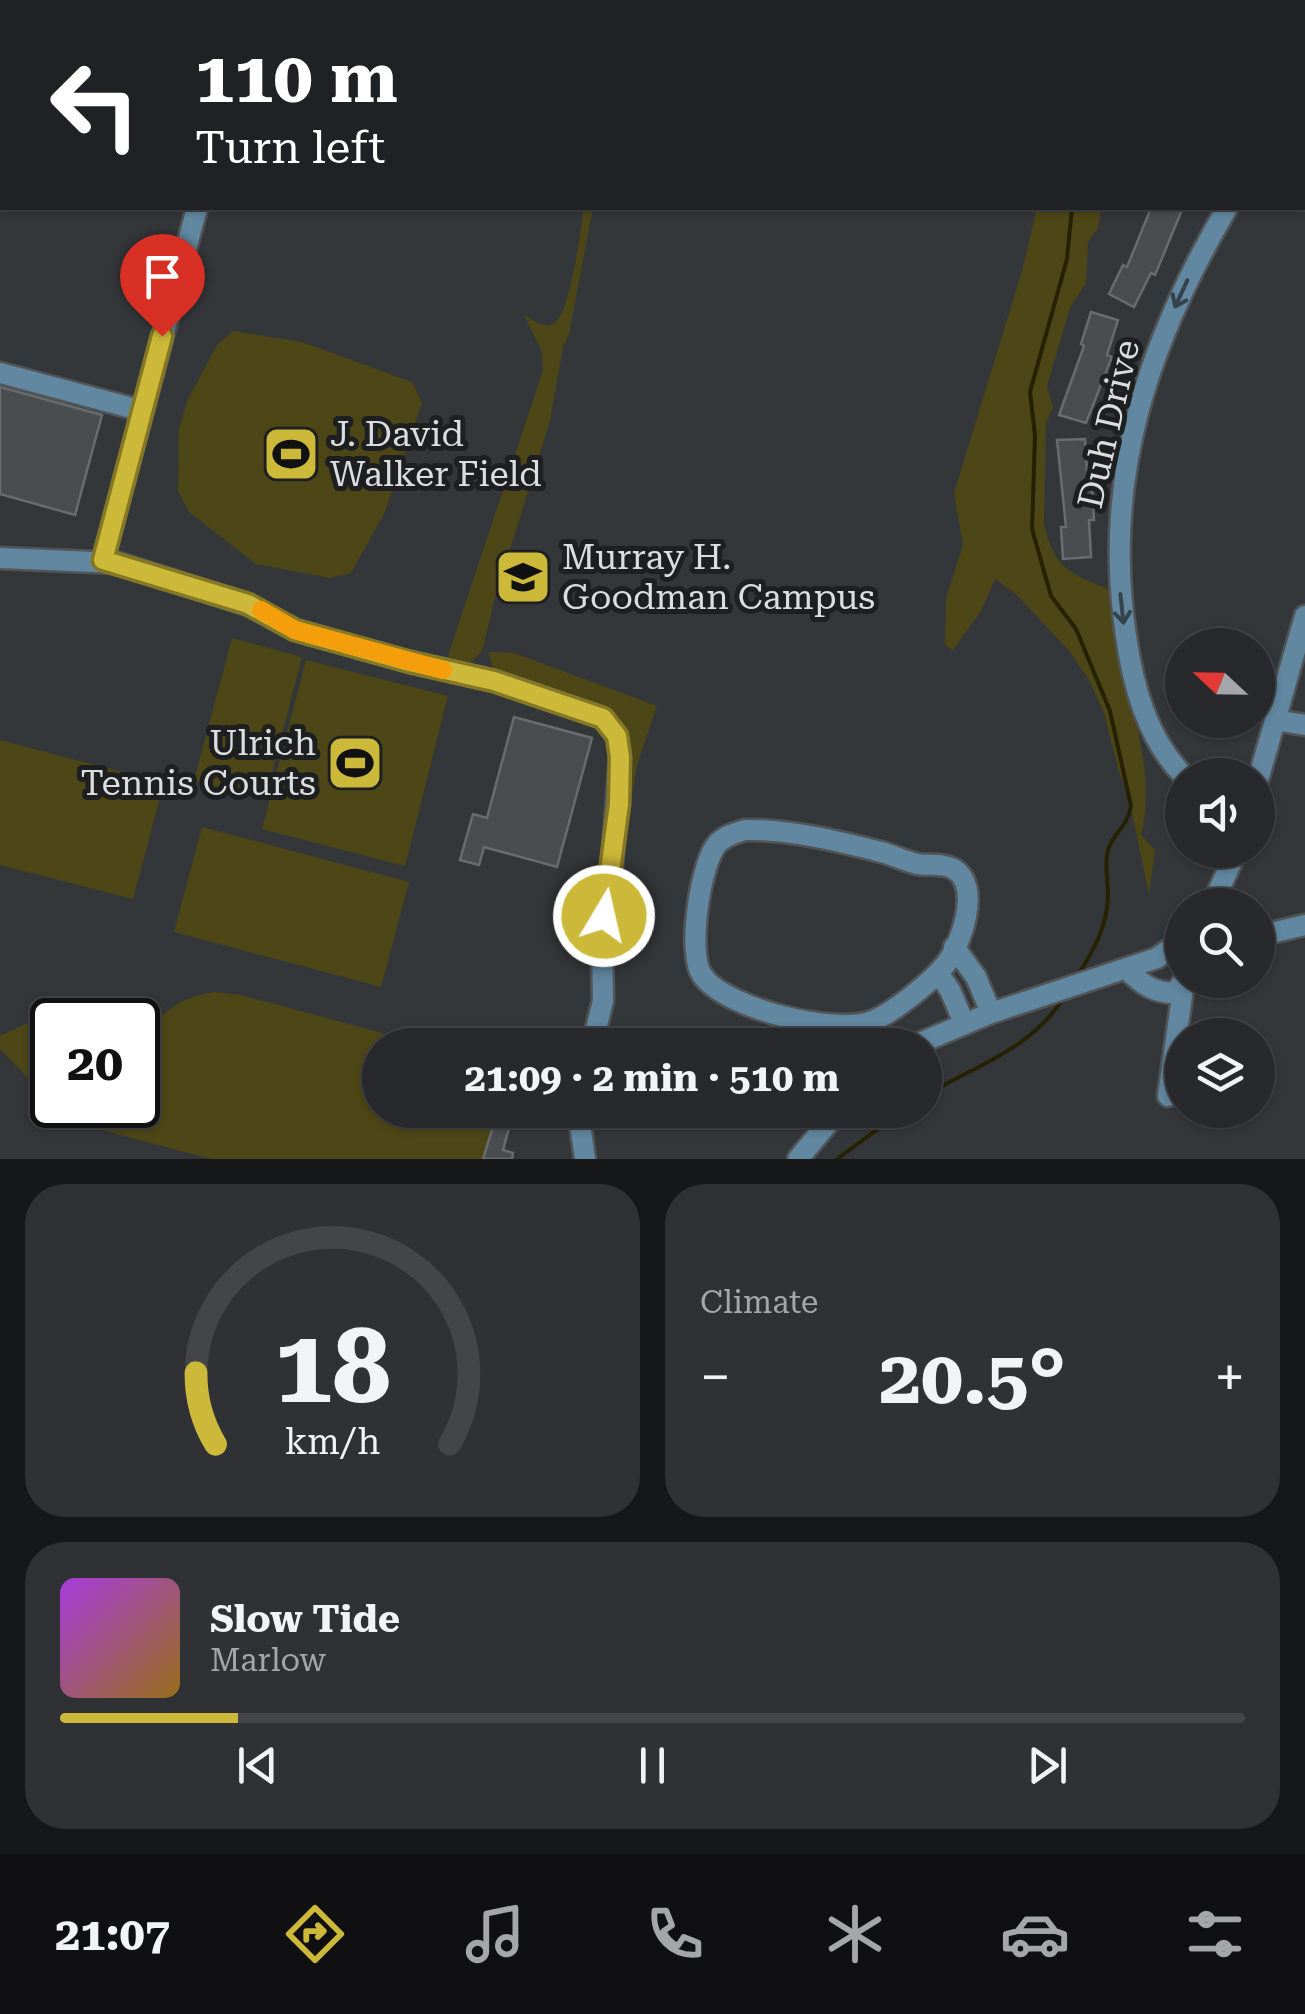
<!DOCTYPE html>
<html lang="en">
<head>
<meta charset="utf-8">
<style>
	:root { --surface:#27292c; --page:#2f3134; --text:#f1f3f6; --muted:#a4a6a9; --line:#434548; --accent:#ccb939 }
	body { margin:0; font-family:"Roboto Serif",serif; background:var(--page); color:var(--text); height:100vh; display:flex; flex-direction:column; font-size:38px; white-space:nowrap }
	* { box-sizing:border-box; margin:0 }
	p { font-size:32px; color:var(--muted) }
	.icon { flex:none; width:55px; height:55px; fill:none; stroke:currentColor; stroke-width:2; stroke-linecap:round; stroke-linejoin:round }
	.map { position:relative; height:1159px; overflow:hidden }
	.details { display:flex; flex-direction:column; gap:25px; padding:25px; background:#151718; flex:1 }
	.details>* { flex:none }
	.banner { position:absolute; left:0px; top:0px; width:1305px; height:210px; box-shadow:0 2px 8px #0004,0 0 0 2px var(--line); background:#202124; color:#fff; overflow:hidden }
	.needle { width:65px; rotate:292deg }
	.tools { position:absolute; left:1165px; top:628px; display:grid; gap:20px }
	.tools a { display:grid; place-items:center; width:110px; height:110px; border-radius:50%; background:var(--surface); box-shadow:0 2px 8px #0004,0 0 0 2px var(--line); font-size:50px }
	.speed { position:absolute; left:30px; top:998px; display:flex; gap:20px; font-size:50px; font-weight:700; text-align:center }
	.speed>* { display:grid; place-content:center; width:130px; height:130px; border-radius:50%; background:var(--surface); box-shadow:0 2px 8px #0004,0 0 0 2px var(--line); line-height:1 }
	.speed .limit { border:5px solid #111; border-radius:15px; background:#fff; color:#111 }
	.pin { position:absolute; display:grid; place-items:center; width:85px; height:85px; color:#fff; margin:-102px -42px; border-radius:50% 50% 50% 0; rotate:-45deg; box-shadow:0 0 10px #0007 }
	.pin .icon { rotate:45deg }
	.me { position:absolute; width:110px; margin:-55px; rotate:9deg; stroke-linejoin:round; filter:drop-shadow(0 0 8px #0008) }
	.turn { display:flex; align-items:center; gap:35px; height:210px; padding:0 30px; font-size:45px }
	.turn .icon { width:130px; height:130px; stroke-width:2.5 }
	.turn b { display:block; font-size:70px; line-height:85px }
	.big { font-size:75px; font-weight:700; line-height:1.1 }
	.details .tile { flex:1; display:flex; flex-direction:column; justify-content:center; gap:15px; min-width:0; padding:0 35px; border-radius:40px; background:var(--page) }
	.details .dial { align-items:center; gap:0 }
	.dial svg { height:260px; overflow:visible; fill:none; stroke:var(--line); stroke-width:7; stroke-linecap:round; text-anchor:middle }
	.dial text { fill:var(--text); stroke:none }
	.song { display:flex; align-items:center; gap:30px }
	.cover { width:120px; height:120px; border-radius:15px; background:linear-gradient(135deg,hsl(280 70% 55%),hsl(40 70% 35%)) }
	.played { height:10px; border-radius:5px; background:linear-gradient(90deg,var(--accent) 15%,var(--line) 15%) }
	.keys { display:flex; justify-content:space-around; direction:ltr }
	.heat { display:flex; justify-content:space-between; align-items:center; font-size:55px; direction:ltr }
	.details .tiles { flex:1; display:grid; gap:25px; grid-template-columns:1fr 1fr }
	.tile:last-child { grid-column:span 2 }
	.trip { position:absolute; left:362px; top:1028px; width:580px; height:100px; border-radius:50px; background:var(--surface); box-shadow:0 2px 8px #0004,0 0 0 2px var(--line); font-weight:700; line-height:100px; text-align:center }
	.tabs { display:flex; height:160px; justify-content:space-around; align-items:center; background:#101012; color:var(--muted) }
	.tabs .icon { width:70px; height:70px }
	.tabs .current { color:var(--accent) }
	.tabs b { font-size:45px; color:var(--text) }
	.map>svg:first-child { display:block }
	.green { fill:#4d4616 }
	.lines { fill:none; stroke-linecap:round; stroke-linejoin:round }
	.stream { stroke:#262101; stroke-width:4 }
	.building { fill:#4a4d50; stroke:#696c6f; stroke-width:2.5 }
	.minor-casing { stroke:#525558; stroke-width:25 }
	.minor { stroke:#6287a0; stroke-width:20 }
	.oneway { stroke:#35434d }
	.route-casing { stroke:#857825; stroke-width:25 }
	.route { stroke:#ccb939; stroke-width:18 }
	.slow { stroke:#f59e0b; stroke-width:18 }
	.labels { text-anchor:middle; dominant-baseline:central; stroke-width:10; stroke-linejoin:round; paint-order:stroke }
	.street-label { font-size:35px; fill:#dbdddf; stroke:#1d1f20 }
	.poi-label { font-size:35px; fill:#dbdddf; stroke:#1d1f20; text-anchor:start }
</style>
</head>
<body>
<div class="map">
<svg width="1305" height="1159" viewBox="0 0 1305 1159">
	<rect width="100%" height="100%" fill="#34373a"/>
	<path class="green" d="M584 208H593L569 334 563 347 550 421 496 594 482 651 468 666 445 665 543 370 542 352 524 314C532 319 543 329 553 324 570 317 581 227 584 208Z
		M1037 208H1101L1098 228 1088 242 1086 283 1070 308 1047 386 1053 407 1046 423 1044 524C1053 568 1072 575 1111 590 1117 614 1115 636 1119 660 1121 677 1128 695 1133 712 1144 749 1151 798 1141 835L1155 850 1149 895 1128 794 1119 772 1104 713 1088 678 1069 651 1016 594 995 579 981 611 953 650 945 645 946 598 963 545 954 493 1022 271Z
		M233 331 302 342 412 382 422 403 385 512 351 573 330 578 256 564 189 512 178 491 179 429 187 401 217 345Z
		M232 638 302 657 265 800 194 781Z
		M488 652 514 653 657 706 637 765 631 802 620 793 626 740 504 677 494 670Z
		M306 660 448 696 405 866 262 829Z
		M0 740 164 783 133 899 0 865Z
		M202 827 409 882 381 987 174 932Z
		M214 992 241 995 427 1045H380V1110H498L483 1159H211L87 1126 92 1105H138C138 1047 147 1003 214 992Z
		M53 1011 54 1020 52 1103 0 1049V1036Z"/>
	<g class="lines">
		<path class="stream" d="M1136 0 1144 2
			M1122 2 1124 0
			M1203 2 1206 0
			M1072 208 1067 259 1030 392 1035 435 1032 529 1051 596 1076 629 1110 711 1131 806C1128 827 1109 837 1107 855 1105 867 1108 882 1108 894 1108 925 1094 950 1078 975
			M925 1096C977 1064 1030 1051 1065 996
			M837 1159 904 1110"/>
	</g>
	<path class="building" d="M1151 208 1182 210 1155 275 1151 273 1134 307 1109 294 1123 265 1127 267Z
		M1091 312 1118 320 1107 355 1112 357 1086 423 1059 415 1084 346 1081 344Z
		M0 387 102 415 75 515 0 494Z
		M1085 439 1088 487H1092L1094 520H1089L1091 557 1063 559 1061 527H1066L1057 440Z
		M514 717 592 738 557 867 484 847 479 865 460 860 473 814 487 818Z
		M609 1110H638L634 1123 607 1115Z
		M496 1117 511 1121 503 1150 513 1153 512 1159H483Z"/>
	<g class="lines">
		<g class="minor-casing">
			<path id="minor" d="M49 2V0
				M252 2V0
				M0 18 2 19
				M1302 99 1305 96
				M0 185 2 175
				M0 373 143 411
				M0 558 118 563 248 605 295 630 410 662 495 681 603 718 617 736 620 757 611 878 602 937 603 1001 592 1045
				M103 560 197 208
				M1275 720 1305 725
				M1183 775C1147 738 1133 686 1126 636 1102 478 1148 343 1227 208
				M1258 780 1305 616
				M745 830C788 829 838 841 881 852 893 855 905 861 917 864 929 866 943 863 954 869 982 886 961 946 945 965 931 982 893 1013 872 1021 835 1035 725 1009 702 975 687 954 700 862 718 843 725 836 735 833 745 830Z
				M1212 905 1237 850
				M1258 936 1305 925
				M954 947 976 977 991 1013
				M1126 969C1142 984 1153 993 1175 993L1184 980
				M938 973 950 990 964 1023
				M915 1045 991 1013 1157 958 1182 940
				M1168 1096 1184 982
				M578 1110 585 1159
				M798 1159 839 1110"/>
		</g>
		<use href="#minor" class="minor"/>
	</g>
	<defs><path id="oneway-shaft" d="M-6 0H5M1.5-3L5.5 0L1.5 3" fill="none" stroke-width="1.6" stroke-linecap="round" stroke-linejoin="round" transform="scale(2.5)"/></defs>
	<g class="oneway">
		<use href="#oneway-shaft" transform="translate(1181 294) rotate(115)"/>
		<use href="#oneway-shaft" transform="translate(1122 609) rotate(84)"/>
	</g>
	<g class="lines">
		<g class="route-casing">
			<path id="route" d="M162 336 103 560 248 604 295 630 410 662 494 681 603 718 617 736 620 757 619 804 604 916"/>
		</g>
		<use href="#route" class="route"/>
		<path class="slow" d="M261 610 295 630 443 670"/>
	</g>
	<defs>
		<g id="stadium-square" transform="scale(2.875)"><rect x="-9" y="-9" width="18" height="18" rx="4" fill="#ccb939" stroke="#1d1f20"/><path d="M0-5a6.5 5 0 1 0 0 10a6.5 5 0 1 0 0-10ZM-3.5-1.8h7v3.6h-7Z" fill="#111"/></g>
		<g id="university-square" transform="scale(2.875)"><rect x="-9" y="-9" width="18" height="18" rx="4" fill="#ccb939" stroke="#1d1f20"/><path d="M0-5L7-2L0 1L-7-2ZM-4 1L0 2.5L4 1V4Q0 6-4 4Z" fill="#111"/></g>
	</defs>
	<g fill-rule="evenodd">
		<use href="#stadium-square" x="291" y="454"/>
		<use href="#university-square" x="523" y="577"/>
		<use href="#stadium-square" x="355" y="763"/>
	</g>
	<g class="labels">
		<g class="street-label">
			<text transform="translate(1109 424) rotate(-77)">Duh Drive</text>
		</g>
		<g class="poi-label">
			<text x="330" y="434">J. David<tspan x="330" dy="40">Walker Field</tspan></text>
			<text x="562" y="557">Murray H.<tspan x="562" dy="40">Goodman Campus</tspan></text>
			<text x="316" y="743" text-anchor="end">Ulrich<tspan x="316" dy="40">Tennis Courts</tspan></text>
		</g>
	</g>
</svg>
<div class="tools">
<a><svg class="needle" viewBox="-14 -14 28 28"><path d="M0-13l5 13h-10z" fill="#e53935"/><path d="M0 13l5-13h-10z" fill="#a4a6a9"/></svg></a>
<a><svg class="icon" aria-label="sound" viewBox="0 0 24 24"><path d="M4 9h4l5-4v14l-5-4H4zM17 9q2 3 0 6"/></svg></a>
<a><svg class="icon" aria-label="search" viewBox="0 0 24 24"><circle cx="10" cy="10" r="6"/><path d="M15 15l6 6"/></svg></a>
<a><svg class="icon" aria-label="layers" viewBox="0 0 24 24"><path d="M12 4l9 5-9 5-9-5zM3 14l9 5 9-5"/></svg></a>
</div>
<div class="speed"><div class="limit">20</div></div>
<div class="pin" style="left:162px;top:336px;background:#d93025"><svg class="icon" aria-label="arrive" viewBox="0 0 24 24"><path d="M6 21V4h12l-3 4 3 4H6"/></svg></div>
<svg class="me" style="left:604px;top:916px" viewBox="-20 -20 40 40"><circle r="17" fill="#ccb939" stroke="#fff" stroke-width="3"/><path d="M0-11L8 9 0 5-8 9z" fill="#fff"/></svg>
<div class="trip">21:09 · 2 min · 510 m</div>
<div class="banner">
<div class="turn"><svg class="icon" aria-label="left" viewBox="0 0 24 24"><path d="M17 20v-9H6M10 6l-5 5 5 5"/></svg><div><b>110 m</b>Turn left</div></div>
</div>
</div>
<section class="details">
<div class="tiles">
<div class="tile dial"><svg viewBox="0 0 100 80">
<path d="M14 69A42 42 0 1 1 86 69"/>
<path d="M14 69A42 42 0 0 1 8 47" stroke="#ccb939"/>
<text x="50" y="56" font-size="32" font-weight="700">18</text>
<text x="50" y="72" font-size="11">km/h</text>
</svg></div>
<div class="tile"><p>Climate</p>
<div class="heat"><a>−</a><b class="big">20.5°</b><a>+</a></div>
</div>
<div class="tile">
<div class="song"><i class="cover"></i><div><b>Slow Tide</b><p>Marlow</p></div></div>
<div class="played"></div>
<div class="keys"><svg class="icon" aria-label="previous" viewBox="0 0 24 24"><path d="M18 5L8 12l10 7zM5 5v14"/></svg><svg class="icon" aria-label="pause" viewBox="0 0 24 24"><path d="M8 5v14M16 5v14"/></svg><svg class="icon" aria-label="next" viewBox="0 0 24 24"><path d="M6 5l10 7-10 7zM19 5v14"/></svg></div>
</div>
</div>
</section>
<nav class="tabs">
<b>21:07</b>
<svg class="icon current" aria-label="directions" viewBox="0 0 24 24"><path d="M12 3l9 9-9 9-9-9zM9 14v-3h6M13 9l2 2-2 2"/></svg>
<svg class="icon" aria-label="music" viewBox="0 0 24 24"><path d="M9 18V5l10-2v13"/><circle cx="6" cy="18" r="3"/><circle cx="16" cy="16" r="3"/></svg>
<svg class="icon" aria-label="phone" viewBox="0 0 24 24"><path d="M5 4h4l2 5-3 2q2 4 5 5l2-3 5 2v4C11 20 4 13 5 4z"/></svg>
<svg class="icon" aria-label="climate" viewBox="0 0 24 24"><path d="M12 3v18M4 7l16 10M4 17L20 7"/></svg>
<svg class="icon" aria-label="car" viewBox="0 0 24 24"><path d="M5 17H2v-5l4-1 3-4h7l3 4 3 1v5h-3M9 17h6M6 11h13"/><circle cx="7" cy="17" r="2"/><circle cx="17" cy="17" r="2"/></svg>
<svg class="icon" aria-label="filters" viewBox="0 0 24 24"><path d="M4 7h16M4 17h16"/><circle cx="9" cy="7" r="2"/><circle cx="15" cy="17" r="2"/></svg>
</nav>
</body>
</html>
